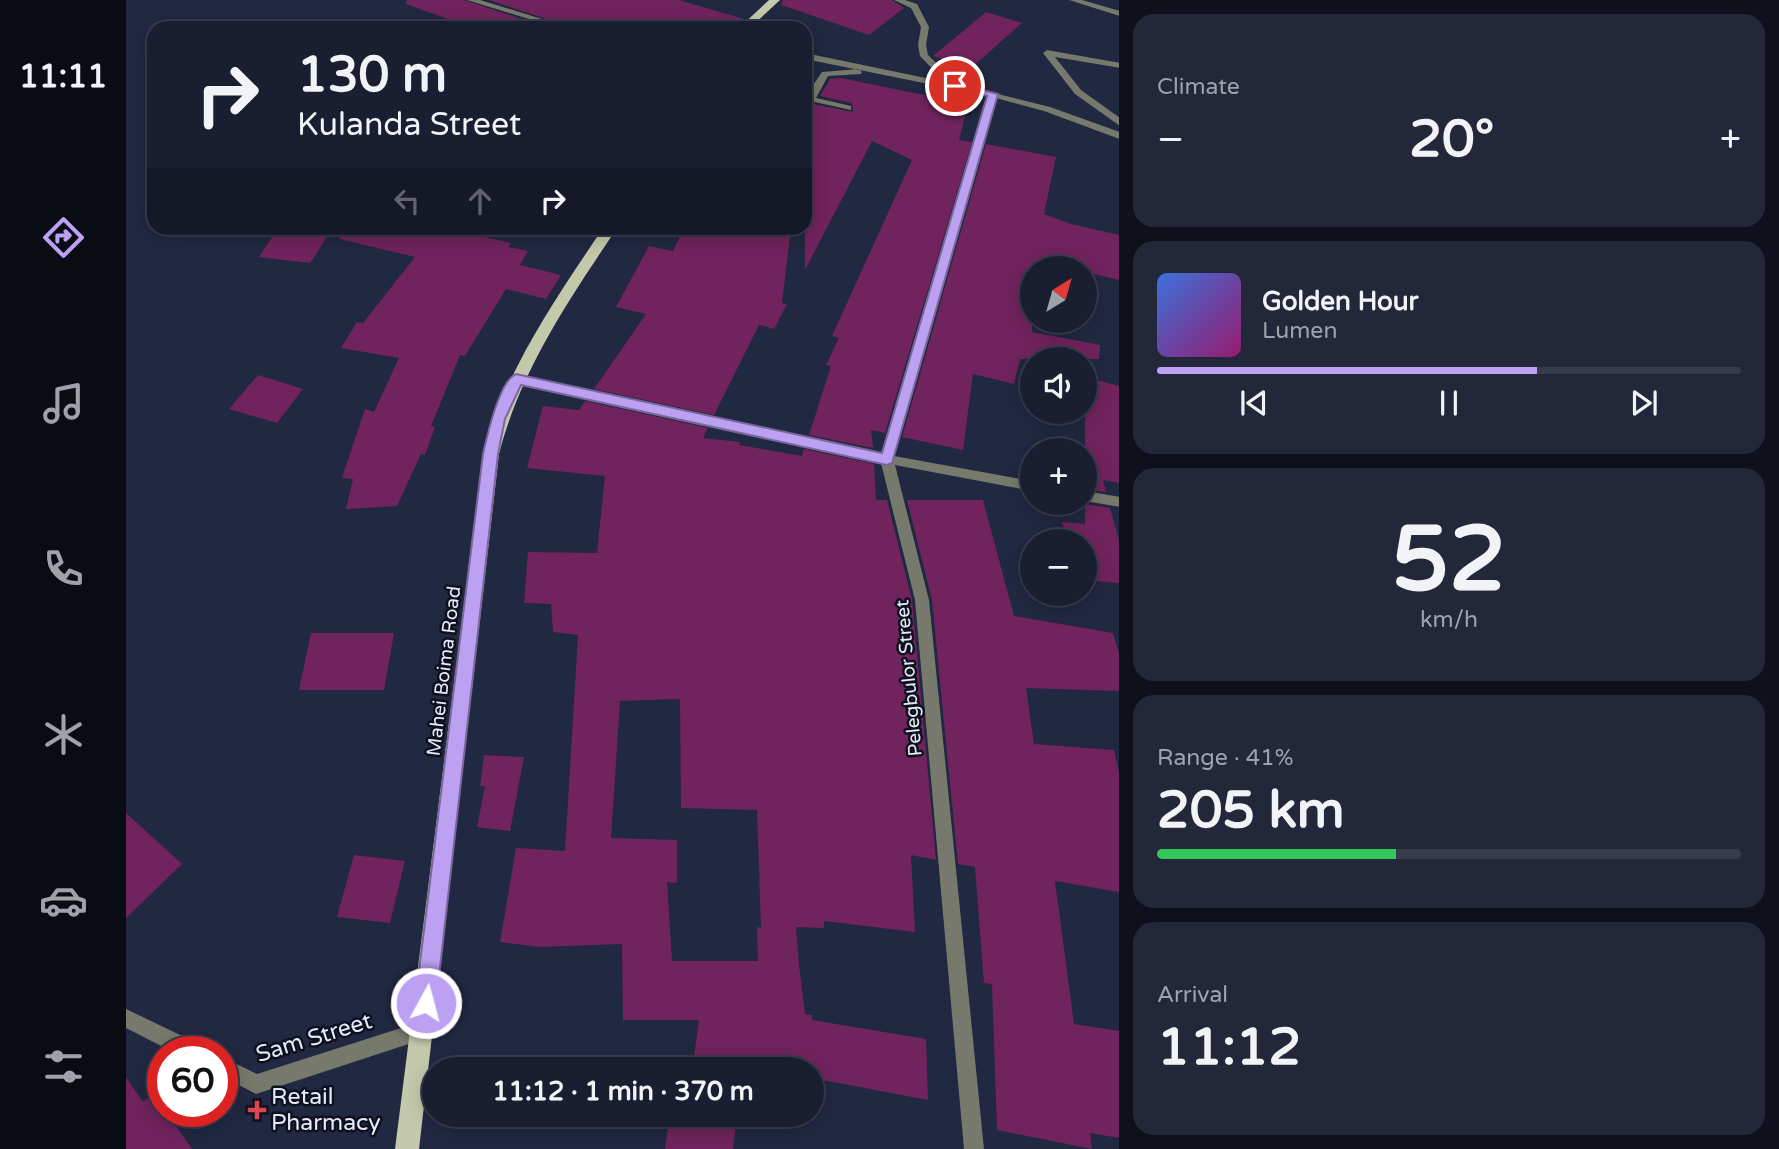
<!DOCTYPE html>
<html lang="en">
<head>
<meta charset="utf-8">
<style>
	:root { --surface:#191e31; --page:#222739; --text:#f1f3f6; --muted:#9fa2ab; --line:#373c4d; --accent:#bca0f2 }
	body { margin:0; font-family:"Varela Round",sans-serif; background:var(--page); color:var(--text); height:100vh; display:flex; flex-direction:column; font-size:26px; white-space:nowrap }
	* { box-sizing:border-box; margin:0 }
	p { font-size:23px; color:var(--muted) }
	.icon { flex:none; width:38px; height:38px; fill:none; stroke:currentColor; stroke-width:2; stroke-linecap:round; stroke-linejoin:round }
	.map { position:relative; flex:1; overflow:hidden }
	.side { display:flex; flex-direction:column; gap:14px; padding:14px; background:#0e101b; width:660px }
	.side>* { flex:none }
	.top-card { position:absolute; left:21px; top:21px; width:665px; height:214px; border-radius:21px; box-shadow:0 4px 18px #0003,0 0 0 2px var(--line); background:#191e31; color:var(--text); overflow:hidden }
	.needle { width:46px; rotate:37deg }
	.buttons { position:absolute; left:894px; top:256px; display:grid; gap:14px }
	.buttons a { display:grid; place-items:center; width:77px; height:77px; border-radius:50%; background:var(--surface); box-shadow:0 4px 18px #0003,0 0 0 2px var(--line); font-size:35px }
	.speed { position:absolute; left:21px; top:1036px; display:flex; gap:14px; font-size:35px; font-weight:700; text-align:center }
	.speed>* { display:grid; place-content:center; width:91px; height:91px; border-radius:50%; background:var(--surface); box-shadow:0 4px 18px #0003,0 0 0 2px var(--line); line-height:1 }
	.speed .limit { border:10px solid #d22; background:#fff; color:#111 }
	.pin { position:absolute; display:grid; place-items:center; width:60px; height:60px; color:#fff; margin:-30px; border:4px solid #fff; border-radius:50%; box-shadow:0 2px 7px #0007 }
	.me { position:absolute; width:77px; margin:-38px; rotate:7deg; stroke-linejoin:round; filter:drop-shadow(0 0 5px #0008) }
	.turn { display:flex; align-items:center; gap:24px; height:147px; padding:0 35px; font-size:32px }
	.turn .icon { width:91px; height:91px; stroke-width:2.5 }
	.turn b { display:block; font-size:49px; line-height:60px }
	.lanes { display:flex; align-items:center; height:66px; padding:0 35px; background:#0003; justify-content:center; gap:35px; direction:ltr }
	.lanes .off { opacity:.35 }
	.big { font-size:52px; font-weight:700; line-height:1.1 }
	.side .tile { flex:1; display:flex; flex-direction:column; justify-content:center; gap:10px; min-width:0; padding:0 24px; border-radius:21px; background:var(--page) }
	.side .dial { align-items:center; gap:0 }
	.dial b { font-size:91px; line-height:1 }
	.song { display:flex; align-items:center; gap:21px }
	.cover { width:84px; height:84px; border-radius:10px; background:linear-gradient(135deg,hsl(220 70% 55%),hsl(320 70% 35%)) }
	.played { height:7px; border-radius:4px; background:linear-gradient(90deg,var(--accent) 65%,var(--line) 65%) }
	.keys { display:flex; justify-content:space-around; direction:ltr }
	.heat { display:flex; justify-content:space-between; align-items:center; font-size:38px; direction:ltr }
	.charge { height:10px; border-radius:5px; background:linear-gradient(90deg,#34c759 41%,var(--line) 0) }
	.trip { position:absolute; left:296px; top:1057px; width:402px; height:70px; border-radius:35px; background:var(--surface); box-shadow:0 4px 18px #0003,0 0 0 2px var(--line); font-weight:700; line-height:70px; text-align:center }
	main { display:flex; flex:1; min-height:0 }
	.dock { display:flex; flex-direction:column; width:126px; justify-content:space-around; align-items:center; background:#0a0c14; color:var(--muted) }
	.dock .icon { width:49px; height:49px }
	.dock .selected { color:var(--accent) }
	.dock b { font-size:32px; color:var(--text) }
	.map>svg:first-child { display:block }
	.building { fill:#70235d; fill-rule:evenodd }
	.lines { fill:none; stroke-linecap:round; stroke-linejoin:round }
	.minor { fill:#76796b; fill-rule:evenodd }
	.primary { fill:#c4c9ac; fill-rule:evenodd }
	.route { fill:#bca0f2; stroke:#7a689d; stroke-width:2 }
	.health-dot { fill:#e0444e; stroke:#0e111d; stroke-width:2.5 }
	.labels { text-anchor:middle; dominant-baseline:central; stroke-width:5; stroke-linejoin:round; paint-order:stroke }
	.street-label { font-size:19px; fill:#e5eafb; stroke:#0e111d }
	.near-street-label { font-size:23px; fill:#e5eafb; stroke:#0e111d }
	.near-poi-label { font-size:23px; fill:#e5eafb; stroke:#0e111d; text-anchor:start }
</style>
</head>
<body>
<main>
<nav class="dock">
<b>11:11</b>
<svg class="icon selected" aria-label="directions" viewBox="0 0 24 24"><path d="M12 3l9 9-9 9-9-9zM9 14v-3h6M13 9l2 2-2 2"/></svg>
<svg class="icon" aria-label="music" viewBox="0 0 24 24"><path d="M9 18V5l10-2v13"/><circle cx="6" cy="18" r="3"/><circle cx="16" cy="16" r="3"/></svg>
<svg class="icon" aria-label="phone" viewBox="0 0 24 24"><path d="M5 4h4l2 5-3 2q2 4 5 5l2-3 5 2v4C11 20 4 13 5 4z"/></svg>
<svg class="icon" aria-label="climate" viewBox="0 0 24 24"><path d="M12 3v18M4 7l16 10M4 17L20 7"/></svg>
<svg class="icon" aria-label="car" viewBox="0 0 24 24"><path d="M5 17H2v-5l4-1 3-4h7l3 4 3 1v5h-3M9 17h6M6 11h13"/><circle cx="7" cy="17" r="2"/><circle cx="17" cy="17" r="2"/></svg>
<svg class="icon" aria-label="filters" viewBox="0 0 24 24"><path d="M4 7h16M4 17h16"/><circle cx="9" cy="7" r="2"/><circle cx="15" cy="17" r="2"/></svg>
</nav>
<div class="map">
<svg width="994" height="1149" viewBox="0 0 994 1149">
	<rect width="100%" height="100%" fill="#212841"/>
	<path class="building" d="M281 0H338L423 28H347L280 4Z
		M363 0H553L618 19 610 28H448Z
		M657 0H766L778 8 743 35 655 5Z
		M860 12 896 23 843 70 807 56Z
		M715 78 842 104 833 140 846 142 759 433 745 430 747 448 683 435 705 366 700 365 713 338 706 336 786 160 746 141 679 270V118L687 104 727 112 726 103 694 96 704 79Z
		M860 144 930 157 918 214 945 224 993 235V280L959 272V268H906V332L974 345 973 359H894L888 384 847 374 837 450 776 437Z
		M152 228H207L184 263 133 257Z
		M215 228H319L385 243 382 247 402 251 394 265 435 275 420 299 380 289 339 356 334 355 305 426 309 427 299 455 295 454 271 506 220 509 227 479 216 478 239 409 248 412 273 358 215 348 231 322 237 323 289 257 214 239Z
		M558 228H665L656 303 661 304 648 329 633 325 588 415 468 389 520 314 490 307 523 246 547 251Z
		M132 375 177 389 151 423 103 409Z
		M959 377 993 386V483L977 480 980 492 959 489Z
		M459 401 582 428 577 438 614 442 613 445 676 456 678 449 748 464 750 500H761L786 600 810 860 785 855 789 932 698 921V928L670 927 673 965 679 1014 686 1015V1020L800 1039 802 1100 686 1078V1069H638L568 1056 573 1020H497L496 944 413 947 374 942 390 848 439 851 452 635 427 632 425 604 398 603 402 552 471 553 479 476 401 468 417 406 453 410ZM554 699 555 808 631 810 635 928 631 927 632 961H546L541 882 551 883V840L485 838 494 701Z
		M781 500H857L888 616 987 633 993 653V691L900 688 908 744 988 750 993 772V892L929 881 948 1024 993 1031V1138L964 1133 966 1149 871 1130 866 984 858 983 849 867 832 864 806 600Z
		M959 504 984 508 993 540V583L959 580V541H940L936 522 959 524Z
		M185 633H268L258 690H173Z
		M358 755 398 757 384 831 351 827 359 786H354Z
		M0 813 56 864 0 918Z
		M228 855 279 861 264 923 211 917Z
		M0 1077 17 1102 27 1093 37 1111H40L66 1149H0Z
		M544 1115H611L607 1149H539Z"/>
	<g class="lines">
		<path class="minor" d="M341 0H354L445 28H432Z
			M768 0H779L791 4 803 27 800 45 802 55 832 84 924 107 994 132V139L918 111 870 98 768 456 906 481V491L769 465 803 600 858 1149H838L789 600 755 463 390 383 384 379 390 375 756 453 862 96 679 59V53L819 82 794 56 792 45 795 27 785 8Z
			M943 0H956L994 11V16Z
			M921 50 994 63V68L929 57 955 90 994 118V126L949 94 917 53Z
			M732 69 736 72 735 74 702 76 690 98 725 106V110L680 100 681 94 696 72Z
			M959 491 994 497V507L959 501Z
			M0 1009 75 1045 77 1052H47L0 1028Z
			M297 1021 304 1023 306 1030 304 1037 130 1094 96 1076V1057L131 1074Z"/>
		<path class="primary" d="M643 0H654L624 28H613Z
			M477 228H491C443 300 395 369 373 454L293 1149H269L357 454C380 369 429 300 477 228Z"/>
	</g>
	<path class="route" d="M829 83 872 94 766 463 761 465 395 385 379 419 372 454 310 1003 307 1010 300 1013 292 1010 289 1003 357 454C361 436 373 381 390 374L756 453 861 96 826 88V84Z"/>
	<path class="health-dot" d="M127.5 1099.5h7v7h7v7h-7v7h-7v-7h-7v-7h7z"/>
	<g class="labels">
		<g class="street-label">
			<text transform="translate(318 671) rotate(-83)">Mahei Boima Road</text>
			<text transform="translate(783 678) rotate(-95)">Pelegbulor Street</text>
		</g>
		<g class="near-street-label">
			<text transform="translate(188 1038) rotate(-17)">Sam Street</text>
		</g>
		<g class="near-poi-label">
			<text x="145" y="1097">Retail<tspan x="145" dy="26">Pharmacy</tspan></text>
		</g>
	</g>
</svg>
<div class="buttons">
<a><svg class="needle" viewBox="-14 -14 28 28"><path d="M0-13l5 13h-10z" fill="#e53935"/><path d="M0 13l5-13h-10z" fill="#9fa2ab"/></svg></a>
<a><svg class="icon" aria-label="sound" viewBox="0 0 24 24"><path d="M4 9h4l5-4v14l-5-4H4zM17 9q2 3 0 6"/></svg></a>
<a>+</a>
<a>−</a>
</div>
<div class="speed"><div class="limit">60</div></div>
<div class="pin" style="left:829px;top:86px;background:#d93025"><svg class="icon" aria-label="arrive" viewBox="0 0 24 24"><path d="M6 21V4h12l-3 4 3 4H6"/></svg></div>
<svg class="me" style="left:300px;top:1003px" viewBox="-20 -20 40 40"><circle r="17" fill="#bca0f2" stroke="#fff" stroke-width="3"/><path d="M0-11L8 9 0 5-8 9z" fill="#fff"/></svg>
<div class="trip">11:12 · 1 min · 370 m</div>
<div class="top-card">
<div class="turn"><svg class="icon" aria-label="right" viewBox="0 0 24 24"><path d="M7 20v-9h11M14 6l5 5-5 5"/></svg><div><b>130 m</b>Kulanda Street</div></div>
<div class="lanes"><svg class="icon off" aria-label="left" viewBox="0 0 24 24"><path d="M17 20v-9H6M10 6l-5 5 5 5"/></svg><svg class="icon off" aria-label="ahead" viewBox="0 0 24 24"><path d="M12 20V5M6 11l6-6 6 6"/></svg><svg class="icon" aria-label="right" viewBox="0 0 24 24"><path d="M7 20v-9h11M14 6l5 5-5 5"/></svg></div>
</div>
</div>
<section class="side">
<div class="tile"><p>Climate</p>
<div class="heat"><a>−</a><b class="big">20°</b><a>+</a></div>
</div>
<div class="tile">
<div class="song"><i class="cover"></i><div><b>Golden Hour</b><p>Lumen</p></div></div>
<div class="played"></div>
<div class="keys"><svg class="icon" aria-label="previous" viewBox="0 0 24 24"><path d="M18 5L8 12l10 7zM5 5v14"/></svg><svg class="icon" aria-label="pause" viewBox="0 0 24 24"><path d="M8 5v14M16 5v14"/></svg><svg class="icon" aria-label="next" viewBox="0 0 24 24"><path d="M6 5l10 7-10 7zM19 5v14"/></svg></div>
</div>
<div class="tile dial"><b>52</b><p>km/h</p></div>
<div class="tile"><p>Range · 41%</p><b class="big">205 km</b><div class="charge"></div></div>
<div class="tile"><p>Arrival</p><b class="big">11:12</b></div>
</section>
</main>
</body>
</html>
